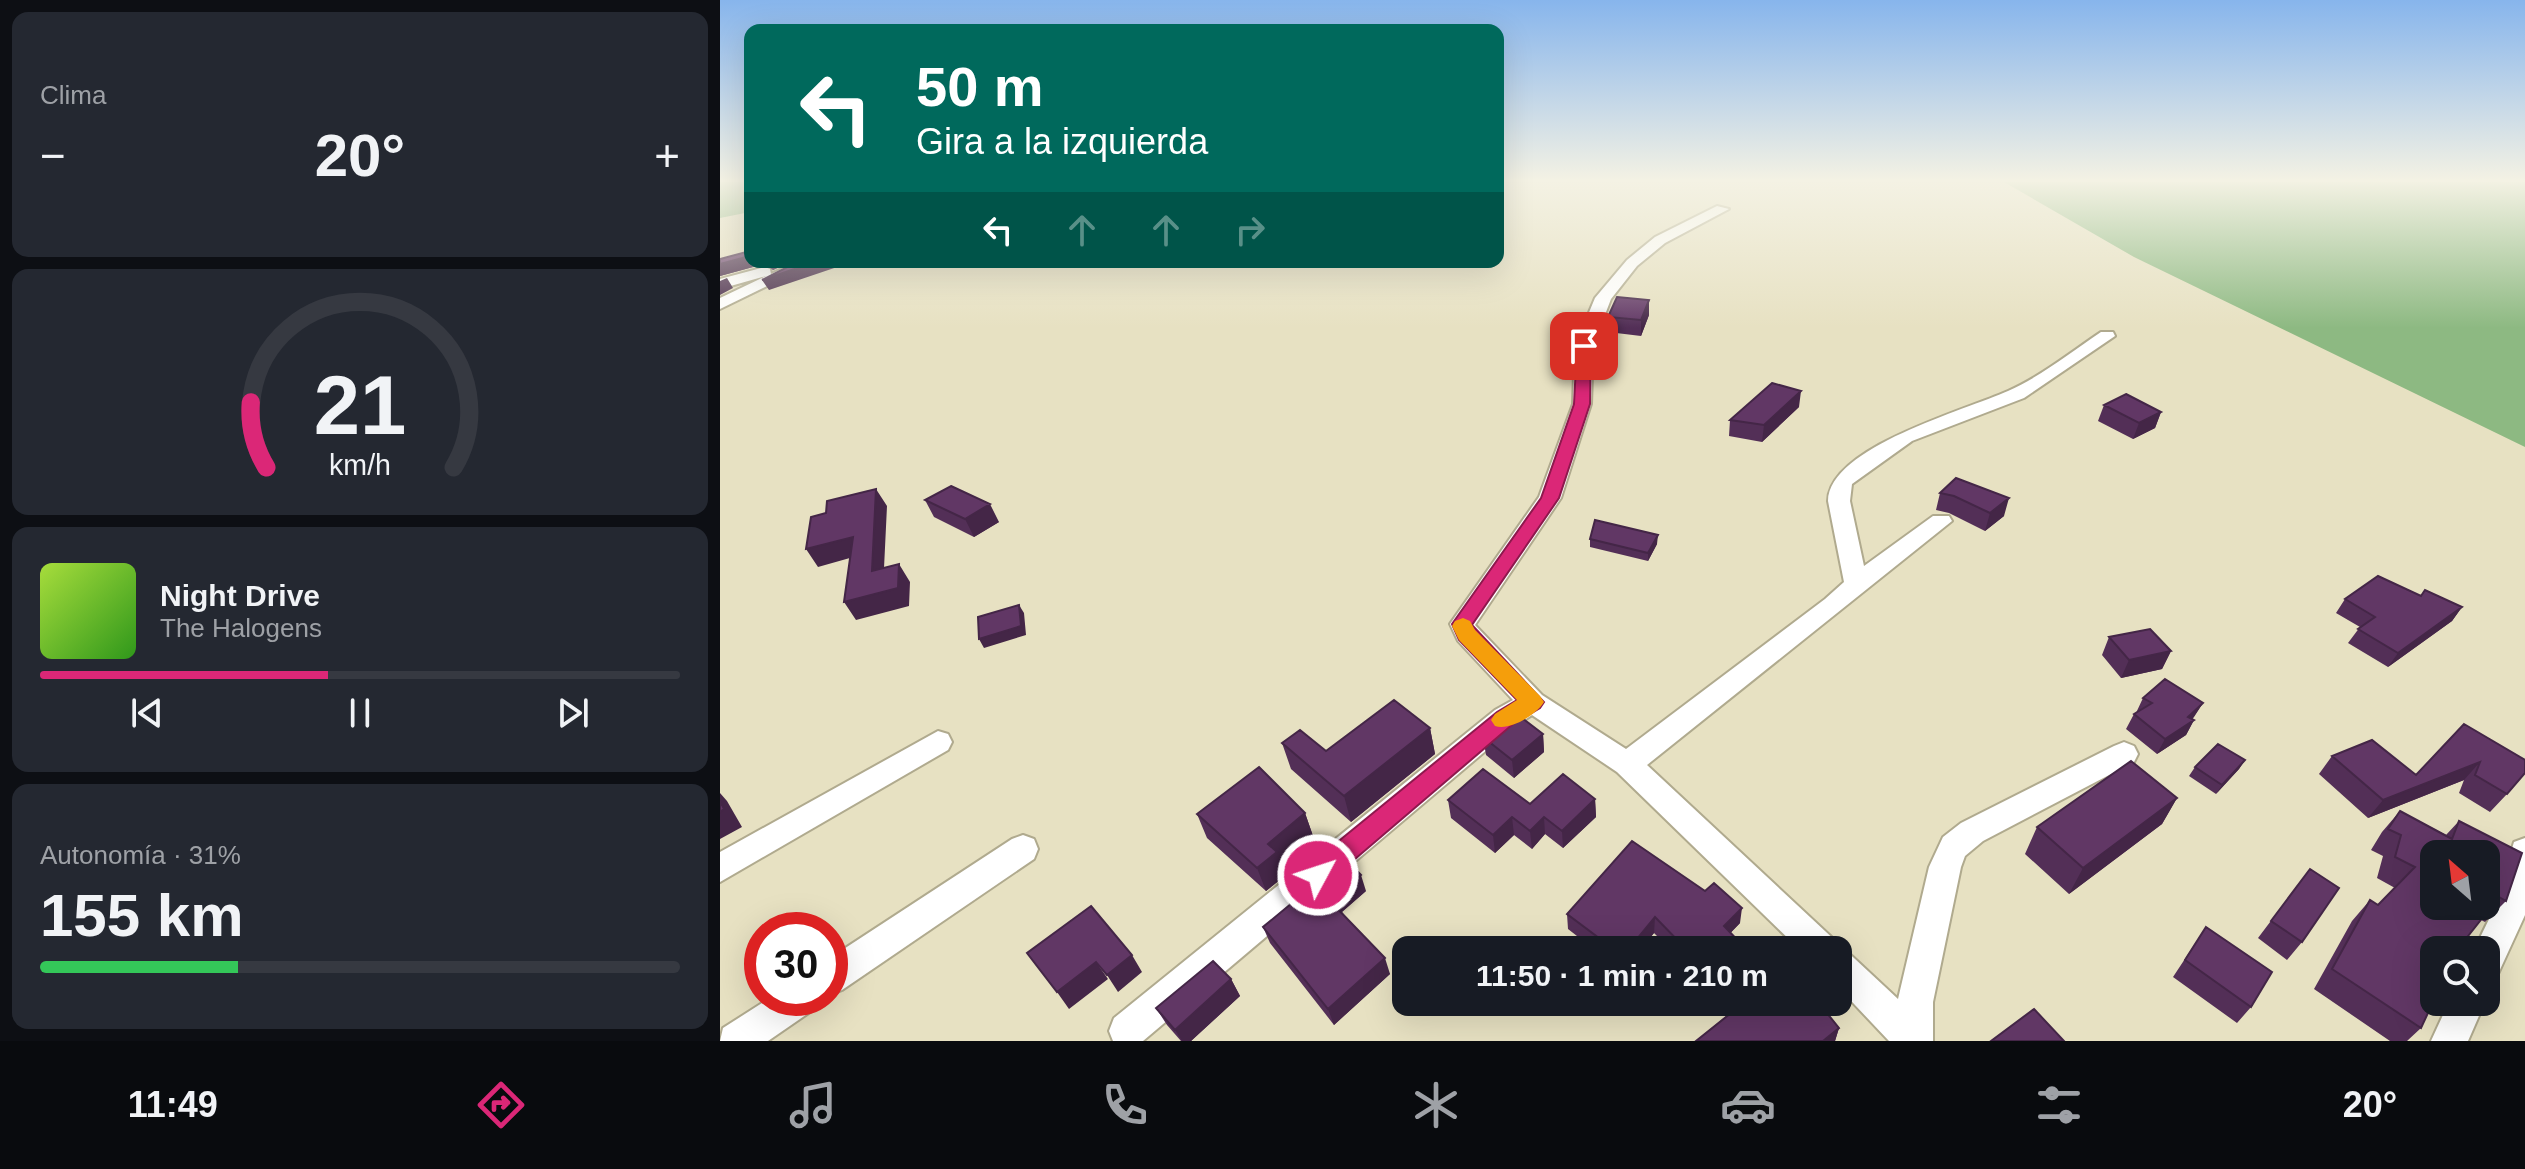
<!DOCTYPE html>
<html lang="es">
<head>
<meta charset="utf-8">
<style>
	:root { --surface:#171b24; --page:#242831; --text:#f1f3f6; --muted:#9ea1a6; --line:#363941; --accent:#db2777 }
	body { margin:0; font-family:Arial,sans-serif; background:var(--page); color:var(--text); height:100vh; display:flex; flex-direction:column; font-size:30px; white-space:nowrap }
	* { box-sizing:border-box; margin:0 }
	p { font-size:26px; color:var(--muted) }
	.icon { flex:none; width:44px; height:44px; fill:none; stroke:currentColor; stroke-width:2; stroke-linecap:round; stroke-linejoin:round }
	.map { position:relative; flex:1; overflow:hidden }
	.panel { display:flex; flex-direction:column; gap:12px; padding:12px; background:#0d0f14; width:720px }
	.panel>* { flex:none }
	.top-card { position:absolute; left:24px; top:24px; width:760px; height:244px; border-radius:16px; box-shadow:0 8px 32px #0002; background:#00695c; color:#fff; overflow:hidden }
	.needle { width:52px; rotate:332deg }
	.fabs { position:absolute; left:1700px; top:840px; display:grid; gap:16px }
	.fabs a { display:grid; place-items:center; width:80px; height:80px; border-radius:16px; background:var(--surface); box-shadow:0 8px 32px #0002; font-size:40px }
	.speed { position:absolute; left:24px; top:912px; display:flex; gap:16px; font-size:40px; font-weight:700; text-align:center }
	.speed>* { display:grid; place-content:center; width:104px; height:104px; border-radius:50%; background:var(--surface); box-shadow:0 8px 32px #0002; line-height:1 }
	.speed .limit { border:12px solid #d22; background:#fff; color:#111 }
	.pin { position:absolute; display:grid; place-items:center; width:68px; height:68px; color:#fff; margin:-34px; border-radius:16px; box-shadow:0 4px 12px #0006 }
	.me { position:absolute; width:88px; margin:-44px; rotate:50deg; stroke-linejoin:round; filter:drop-shadow(0 0 6px #0008) }
	.turn { display:flex; align-items:center; gap:28px; height:168px; padding:0 40px; font-size:36px }
	.turn .icon { width:104px; height:104px; stroke-width:2.5 }
	.turn b { display:block; font-size:56px; line-height:68px }
	.lanes { display:flex; align-items:center; height:76px; padding:0 40px; background:#0003; justify-content:center; gap:40px; direction:ltr }
	.lanes .off { opacity:.35 }
	.big { font-size:60px; font-weight:700; line-height:1.1 }
	.panel .tile { flex:1; display:flex; flex-direction:column; justify-content:center; gap:12px; min-width:0; padding:0 28px; border-radius:16px; background:var(--page) }
	.panel .dial { align-items:center; gap:0 }
	.dial svg { height:208px; overflow:visible; fill:none; stroke:var(--line); stroke-width:7; stroke-linecap:round; text-anchor:middle }
	.dial text { fill:var(--text); stroke:none }
	.song { display:flex; align-items:center; gap:24px }
	.cover { width:96px; height:96px; border-radius:12px; background:linear-gradient(135deg,hsl(80 70% 55%),hsl(110 70% 35%)) }
	.played { height:8px; border-radius:4px; background:linear-gradient(90deg,var(--accent) 45%,var(--line) 45%) }
	.keys { display:flex; justify-content:space-around; direction:ltr }
	.heat { display:flex; justify-content:space-between; align-items:center; font-size:44px; direction:ltr }
	.charge { height:12px; border-radius:6px; background:linear-gradient(90deg,#34c759 31%,var(--line) 0) }
	.trip { position:absolute; left:672px; top:936px; width:460px; height:80px; border-radius:16px; background:var(--surface); box-shadow:0 8px 32px #0002; font-weight:700; line-height:80px; text-align:center }
	.dock { display:flex; height:128px; justify-content:space-around; align-items:center; background:#090b0e; color:var(--muted) }
	.dock .icon { width:56px; height:56px }
	.dock .current { color:var(--accent) }
	.dock b { font-size:36px; color:var(--text) }
	main { display:flex; flex:1; min-height:0 }
	.map>svg:first-child { display:block }
	.forest { fill:#8db982 }
	.lines { fill:none; stroke-linecap:round; stroke-linejoin:round }
	.minor-casing { stroke:#b0aa8e; stroke-width:4 }
	.minor { fill:#fff; fill-rule:evenodd }
	.wall { fill:#532f57 }
	.shaded-wall { fill:#442647 }
	.building { fill:#613765; stroke:#442647; stroke-width:2; fill-rule:evenodd }
	.route { fill:#db2777; stroke:#8e194d; stroke-width:2 }
	.slow { fill:#f59e0b }
</style>
</head>
<body>
<main>
<section class="panel">
<div class="tile"><p>Clima</p>
<div class="heat"><a>−</a><b class="big">20°</b><a>+</a></div>
</div>
<div class="tile dial"><svg viewBox="0 0 100 80">
<path d="M14 69A42 42 0 1 1 86 69"/>
<path d="M14 69A42 42 0 0 1 8 44" stroke="#db2777"/>
<text x="50" y="56" font-size="32" font-weight="700">21</text>
<text x="50" y="72" font-size="11">km/h</text>
</svg></div>
<div class="tile">
<div class="song"><i class="cover"></i><div><b>Night Drive</b><p>The Halogens</p></div></div>
<div class="played"></div>
<div class="keys"><svg class="icon" aria-label="previous" viewBox="0 0 24 24"><path d="M18 5L8 12l10 7zM5 5v14"/></svg><svg class="icon" aria-label="pause" viewBox="0 0 24 24"><path d="M8 5v14M16 5v14"/></svg><svg class="icon" aria-label="next" viewBox="0 0 24 24"><path d="M6 5l10 7-10 7zM19 5v14"/></svg></div>
</div>
<div class="tile"><p>Autonomía · 31%</p><b class="big">155 km</b><div class="charge"></div></div>
</section>
<div class="map">
<svg width="1805" height="1041" viewBox="0 0 1805 1041">
	<rect width="100%" height="100%" fill="#e7e1c2"/>
	<path class="forest" d="M0 182H30V212L0 218Z
		M1284 182H1805V447L1414 257Z"/>
	<g class="lines">
		<g class="minor-casing">
			<path id="minor" d="M997 206 1009 209 945 243 917 266 891 299 873 346 871 404 841 498 755 625 822 695 906 749 1105 599 1124 582 1108 501C1109 447 1246 410 1288 391 1320 377 1351 352 1381 332H1393L1395 336 1304 398 1192 441 1132 484 1130 501 1144 566 1213 516H1229L1232 521 927 765 1178 999 1209 867 1223 837 1241 823 1394 746 1404 742 1414 746 1418 754 1414 762 1263 841 1245 856 1241 867 1213 1002V1041H1169L1118 987V950H1080L897 772 812 715 795 726 423 1041H393L389 1031 394 1018 775 710 793 700 738 641 730 624 819 497 853 404 855 346 875 298 907 260 935 237Z
				M77 262H96L0 309V298L46 276 0 289V279L45 267 50 269 51 274Z
				M218 731 228 734 232 742 228 750 0 882V852Z
				M303 835 314 839 318 849 314 859 122 990 110 995V958L292 839Z
				M1805 838V915L1778 974 1766 979V950H1754L1773 911 1794 842Z
				M50 998H99L93 1010 48 1041H0L3 1028Z
				M1729 1002H1765L1748 1041H1711Z"/>
		</g>
		<use href="#minor" class="minor"/>
	</g>
	<path class="wall" d="M0 259 30 262H70L53 270 44 264 0 276Z
		M929 300V315L921 336 888 332V317Z
		M1384 405 1441 412 1435 428 1413 439 1378 421Z
		M1079 407 1042 442 1009 436 1010 420Z
		M1236 478 1284 516 1265 531 1229 513 1216 510 1220 493Z
		M205 500 279 522 254 537 214 517Z
		M870 539 937 544 928 561 870 547Z
		M1701 596 1742 607 1732 621 1668 667 1628 643 1640 627 1616 613 1625 599Z
		M1389 637 1451 651 1442 669 1401 678 1382 655Z
		M1423 698 1483 703 1472 719 1474 720 1466 735 1437 754 1406 729 1414 714 1416 713Z
		M1744 724 1787 794 1770 812 1739 793 1744 780 1648 818 1599 774 1612 756 1696 775Z
		M710 728 715 754 631 822 571 769 562 743 606 751Z
		M823 734 824 752 794 778 766 755 763 737Z
		M1525 760 1519 769 1496 794 1469 776 1475 767Z
		M1457 798 1442 824 1349 894 1305 854 1317 827Z
		M875 799 876 817 843 848 825 834 812 849 794 835 775 853 731 818 728 800 810 804Z
		M1680 811 1726 835 1739 821 1786 901 1765 922 1761 920 1738 948 1701 1028 1687 1041H1670L1594 989 1632 921 1650 900 1658 905 1675 888 1657 878 1663 856 1651 850 1662 832Z
		M585 813 593 836 561 863 566 875 546 891 487 838 477 814Z
		M912 841 1020 923 1010 933 1027 950H951L934 933 920 950H875L848 929 847 914Z
		M1590 869 1582 942 1567 960 1538 938Z
		M646 891 622 912 670 974 614 1025 550 943 543 927 570 905 568 900Z
		M1486 927 1531 1007 1517 1023 1453 977Z
		M511 979 520 996 471 1041H461L447 1025 436 1008Z
		M1001 1002H1098L1119 1028 1115 1041H976L1011 1012Z"/>
	<path class="shaded-wall" d="M30 256V262H43L44 264 0 276V264Z
		M49 262H70L53 270Z
		M95 262H132L49 290 42 280Z
		M7 278 13 288 0 295V281Z
		M929 300V315L921 336V320Z
		M1081 391 1079 407 1042 442 1044 425Z
		M1441 412 1435 428 1413 439 1419 423Z
		M156 489 167 506 163 589 152 571Z
		M1289 498 1284 516 1265 531 1270 513Z
		M270 504 279 522 254 537 245 519Z
		M938 535 937 544 928 561V553Z
		M133 537 144 554 98 567 86 549Z
		M179 564 190 582 189 606 136 620 124 602Z
		M299 605 304 613 306 635 264 648 259 639Z
		M1742 607 1732 621 1668 667 1678 653Z
		M1451 651 1442 669 1401 678 1409 660Z
		M1483 703 1474 717 1468 724 1474 720 1466 735 1437 754 1445 739Z
		M710 728 715 754 631 822 624 796Z
		M823 734 824 752 794 778 792 760Z
		M1525 760 1519 769 1496 794 1502 785Z
		M1760 762 1744 780 1648 818 1663 800Z
		M0 793 7 801 22 827 0 839Z
		M1457 798 1442 824 1349 894 1363 868Z
		M875 799 876 817 843 848 842 831Z
		M585 813 593 836 561 863 566 875 546 891 537 868 548 844Z
		M792 817 794 835 775 853 773 835Z
		M824 817 825 834 812 849 810 831Z
		M641 875 646 891 616 917 610 901Z
		M1022 908 1020 923 1002 942 1004 926Z
		M935 917 934 933 920 950H908Z
		M412 955 422 972 398 992 387 975Z
		M665 958 670 974 614 1025 608 1009Z
		M376 962 388 979 349 1009 337 992Z
		M511 979 520 996 471 1041H462L455 1030Z
		M1119 1028 1115 1041H1103Z"/>
	<path class="building" d="M30 251V256L0 264V259Z
		M77 262H95L42 280Z
		M897 297 929 300 921 320 888 317Z
		M1052 383 1081 391 1044 425 1010 420Z
		M1406 394 1441 412 1419 423 1384 405Z
		M1236 478 1289 498 1270 513 1234 496 1220 493Z
		M231 486 270 504 245 519 205 500Z
		M156 489 152 571 179 564 178 588 124 602 133 537 86 549 91 517 106 513 107 501Z
		M875 520 938 535 928 553 870 539Z
		M1658 576 1701 596 1705 590 1742 607 1678 653 1638 629 1655 617 1625 599Z
		M299 605 301 626 259 639 258 617Z
		M1430 629 1451 651 1409 660 1389 637Z
		M1445 679 1483 703 1468 717 1474 720 1445 739 1414 714 1432 703 1423 698Z
		M674 700 710 728 624 796 562 743 580 730 606 751Z
		M794 712 823 734 792 760 763 737Z
		M1744 724 1805 760V773L1787 794 1755 775 1760 762 1663 800 1612 756 1652 740 1696 775Z
		M1498 744 1525 760 1502 785 1475 767Z
		M1411 761 1457 798 1363 868 1317 827Z
		M539 767 585 813 548 844 557 852 537 868 477 814Z
		M763 769 810 804 843 774 875 799 842 831 824 817 810 831 792 817 773 835 728 800Z
		M0 801 4 809 0 812Z
		M1680 811 1732 839 1739 821 1802 853 1786 901 1779 897 1737 950H1714V1000L1701 1028 1612 969 1650 900 1658 905 1695 867 1675 857 1681 835 1668 829ZM1714 854H1766V906H1714Z
		M912 841 985 891 994 883 1022 908 1004 926 1027 950H967L935 917 908 950H895L847 914Z
		M622 855 641 875 610 901 665 958 608 1009 543 927 572 903 568 900Z
		M1590 869 1619 888 1582 942 1551 921Z
		M371 906 412 955 387 975 376 962 337 992 307 953Z
		M1486 927 1552 972 1531 1007 1465 960Z
		M493 961 511 979 455 1030 436 1008Z
		M1018 1002H1098L1119 1028 1103 1041H976L1021 1005Z
		M1314 1009 1344 1041H1271Z"/>
	<linearGradient id="sky" x2="0" y2="1"><stop stop-color="#87b5ec"/><stop offset="0.55" stop-color="#f4f2e4"/><stop offset="1" stop-color="#f4f2e4" stop-opacity="0"/></linearGradient>
	<rect width="1805" height="328" fill="url(#sky)"/>
	<path class="route" d="M864 341 871 346 870 404 839 498 752 625 824 702 820 708 793 724 607 883 598 887 588 883 585 875 588 866 777 712 797 700 739 640 732 624 821 498 854 404 857 346Z"/>
	<path class="slow" d="M743 618 750 621 755 630 820 696 824 702C816 715 790 731 775 726L771 720 775 714 797 700 739 640 732 626 735 621Z"/>
</svg>
<div class="fabs">
<a><svg class="needle" viewBox="-14 -14 28 28"><path d="M0-13l5 13h-10z" fill="#e53935"/><path d="M0 13l5-13h-10z" fill="#9ea1a6"/></svg></a>
<a><svg class="icon" aria-label="search" viewBox="0 0 24 24"><circle cx="10" cy="10" r="6"/><path d="M15 15l6 6"/></svg></a>
</div>
<div class="speed"><div class="limit">30</div></div>
<div class="pin" style="left:864px;top:346px;background:#d93025"><svg class="icon" aria-label="arrive" viewBox="0 0 24 24"><path d="M6 21V4h12l-3 4 3 4H6"/></svg></div>
<svg class="me" style="left:598px;top:875px" viewBox="-20 -20 40 40"><circle r="17" fill="#db2777" stroke="#fff" stroke-width="3"/><path d="M0-11L8 9 0 5-8 9z" fill="#fff"/></svg>
<div class="trip">11:50 · 1 min · 210 m</div>
<div class="top-card">
<div class="turn"><svg class="icon" aria-label="left" viewBox="0 0 24 24"><path d="M17 20v-9H6M10 6l-5 5 5 5"/></svg><div><b>50 m</b>Gira a la izquierda</div></div>
<div class="lanes"><svg class="icon" aria-label="left" viewBox="0 0 24 24"><path d="M17 20v-9H6M10 6l-5 5 5 5"/></svg><svg class="icon off" aria-label="ahead" viewBox="0 0 24 24"><path d="M12 20V5M6 11l6-6 6 6"/></svg><svg class="icon off" aria-label="ahead" viewBox="0 0 24 24"><path d="M12 20V5M6 11l6-6 6 6"/></svg><svg class="icon off" aria-label="right" viewBox="0 0 24 24"><path d="M7 20v-9h11M14 6l5 5-5 5"/></svg></div>
</div>
</div>
</main>
<nav class="dock">
<b>11:49</b>
<svg class="icon current" aria-label="directions" viewBox="0 0 24 24"><path d="M12 3l9 9-9 9-9-9zM9 14v-3h6M13 9l2 2-2 2"/></svg>
<svg class="icon" aria-label="music" viewBox="0 0 24 24"><path d="M9 18V5l10-2v13"/><circle cx="6" cy="18" r="3"/><circle cx="16" cy="16" r="3"/></svg>
<svg class="icon" aria-label="phone" viewBox="0 0 24 24"><path d="M5 4h4l2 5-3 2q2 4 5 5l2-3 5 2v4C11 20 4 13 5 4z"/></svg>
<svg class="icon" aria-label="climate" viewBox="0 0 24 24"><path d="M12 3v18M4 7l16 10M4 17L20 7"/></svg>
<svg class="icon" aria-label="car" viewBox="0 0 24 24"><path d="M5 17H2v-5l4-1 3-4h7l3 4 3 1v5h-3M9 17h6M6 11h13"/><circle cx="7" cy="17" r="2"/><circle cx="17" cy="17" r="2"/></svg>
<svg class="icon" aria-label="filters" viewBox="0 0 24 24"><path d="M4 7h16M4 17h16"/><circle cx="9" cy="7" r="2"/><circle cx="15" cy="17" r="2"/></svg>
<b>20°</b>
</nav>
</body>
</html>
